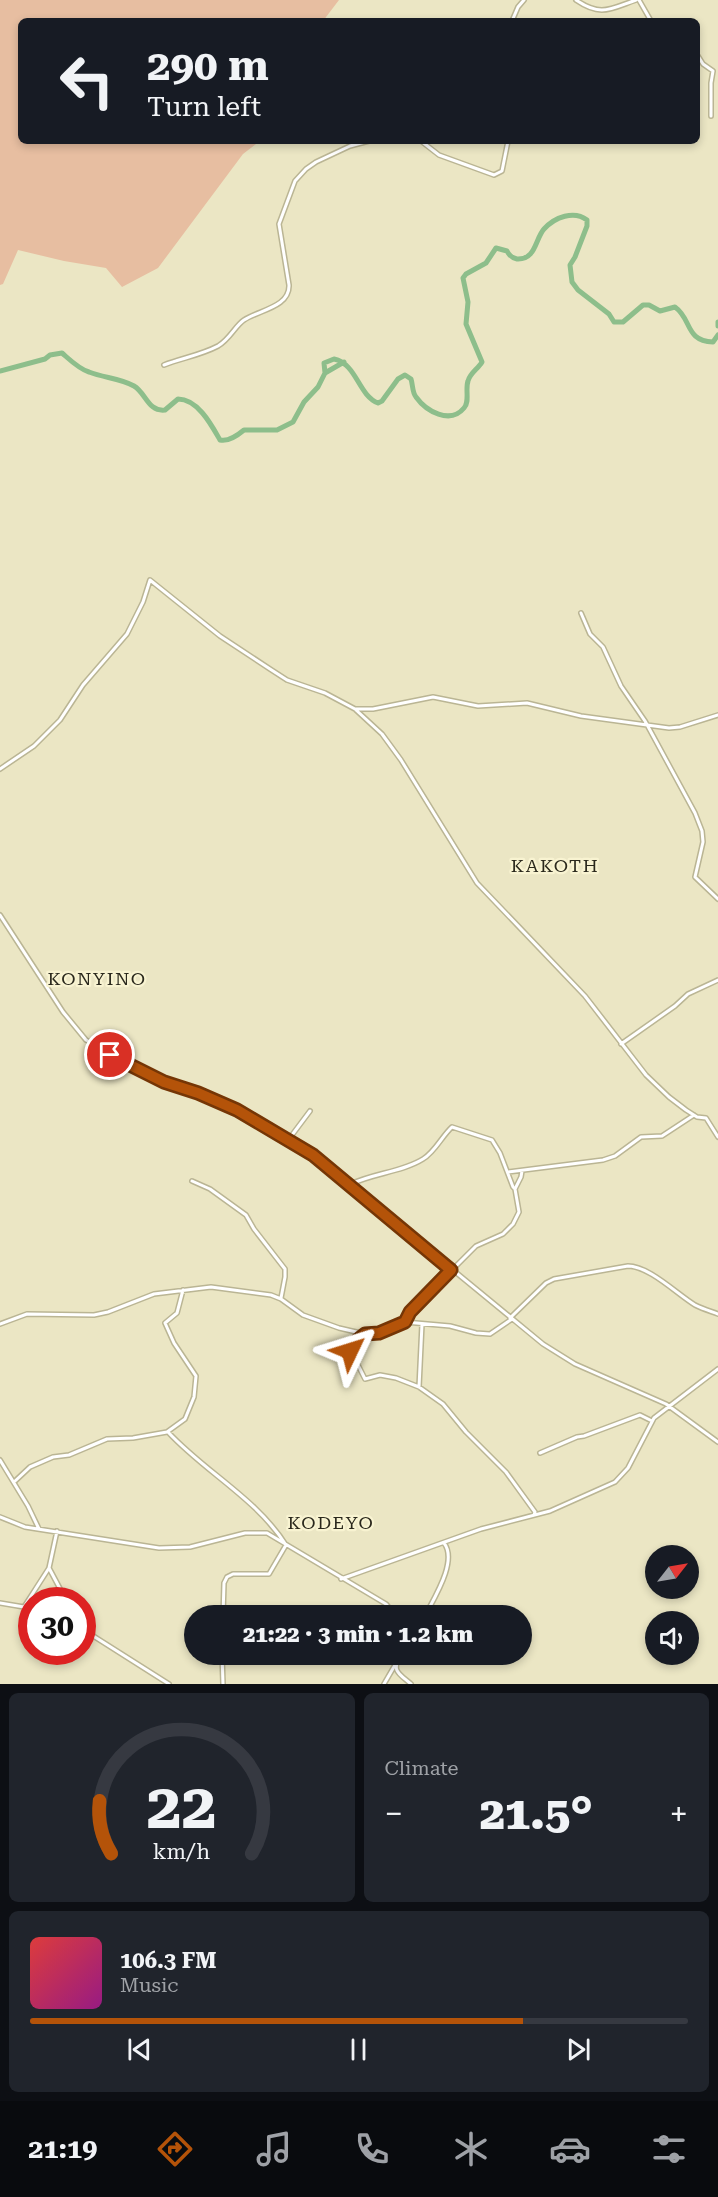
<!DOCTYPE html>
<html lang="en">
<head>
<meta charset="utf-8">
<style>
	:root { --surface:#171b24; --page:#20242c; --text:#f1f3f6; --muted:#9ea1a6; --line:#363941; --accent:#b45309 }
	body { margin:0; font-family:"Roboto Serif",serif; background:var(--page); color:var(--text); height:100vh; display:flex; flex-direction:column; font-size:22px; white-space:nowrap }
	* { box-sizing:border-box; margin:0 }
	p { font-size:20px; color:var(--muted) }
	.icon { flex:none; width:33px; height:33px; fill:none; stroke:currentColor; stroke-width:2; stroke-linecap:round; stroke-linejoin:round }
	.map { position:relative; height:1684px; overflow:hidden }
	.details { display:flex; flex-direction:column; gap:9px; padding:9px; background:#0d0f14; flex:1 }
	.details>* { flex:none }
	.top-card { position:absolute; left:18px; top:18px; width:682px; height:126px; border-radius:9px; box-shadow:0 3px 9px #0003; background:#171b24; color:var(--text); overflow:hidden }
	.needle { width:39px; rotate:59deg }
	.tools { position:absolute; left:645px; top:1545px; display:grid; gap:12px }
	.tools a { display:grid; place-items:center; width:54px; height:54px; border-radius:50%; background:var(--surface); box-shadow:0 3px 9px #0003; font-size:30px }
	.speed { position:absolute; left:18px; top:1587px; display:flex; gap:12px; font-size:30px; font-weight:700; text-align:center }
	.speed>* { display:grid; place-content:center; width:78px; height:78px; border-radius:50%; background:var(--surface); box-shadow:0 3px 9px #0003; line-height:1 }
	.speed .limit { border:9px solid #d22; background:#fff; color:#111 }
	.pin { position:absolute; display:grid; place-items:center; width:51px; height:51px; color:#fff; margin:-26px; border:3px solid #fff; border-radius:50%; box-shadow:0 2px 6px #0007 }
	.me { position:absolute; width:66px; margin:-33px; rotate:49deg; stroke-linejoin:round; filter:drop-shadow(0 0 4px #0008) }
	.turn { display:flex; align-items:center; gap:21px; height:126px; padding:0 30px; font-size:27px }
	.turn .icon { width:78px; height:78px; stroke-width:2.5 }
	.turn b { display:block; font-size:42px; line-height:51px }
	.big { font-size:45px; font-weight:800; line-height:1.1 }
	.details .widget { flex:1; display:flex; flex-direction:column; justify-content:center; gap:9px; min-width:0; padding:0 21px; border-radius:9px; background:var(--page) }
	.details .dial { align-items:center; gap:0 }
	.dial svg { height:156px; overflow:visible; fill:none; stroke:var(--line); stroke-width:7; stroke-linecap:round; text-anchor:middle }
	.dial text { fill:var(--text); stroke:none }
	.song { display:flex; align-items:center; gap:18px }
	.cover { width:72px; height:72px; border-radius:9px; background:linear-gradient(135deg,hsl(0 70% 55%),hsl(310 70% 35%)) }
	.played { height:6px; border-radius:3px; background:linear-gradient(90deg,var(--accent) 75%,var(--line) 75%) }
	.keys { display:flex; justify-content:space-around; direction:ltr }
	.heat { display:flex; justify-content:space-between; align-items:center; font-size:33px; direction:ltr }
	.details .tiles { flex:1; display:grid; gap:9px; grid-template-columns:1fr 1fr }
	.widget:last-child { grid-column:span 2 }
	.trip { position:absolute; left:184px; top:1605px; width:348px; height:60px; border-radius:30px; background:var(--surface); box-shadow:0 3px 9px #0003; font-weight:800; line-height:60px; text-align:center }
	.menu { display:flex; height:96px; justify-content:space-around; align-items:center; background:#090b0e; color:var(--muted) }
	.menu .icon { width:42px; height:42px }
	.menu .active { color:var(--accent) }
	.menu b { font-size:27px; color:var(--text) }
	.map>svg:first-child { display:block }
	.green { fill:#e7bea1 }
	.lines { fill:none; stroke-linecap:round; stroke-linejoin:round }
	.river { stroke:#8dbe8b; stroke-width:5 }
	.street-casing { stroke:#bab594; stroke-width:6 }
	.street { stroke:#fff; stroke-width:3 }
	.route-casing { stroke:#753606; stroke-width:15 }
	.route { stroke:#b45309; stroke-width:10 }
	.labels { text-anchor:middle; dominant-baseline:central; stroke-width:4.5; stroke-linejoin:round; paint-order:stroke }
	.quarter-label { font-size:18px; letter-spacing:1.5px; fill:#2a281c; stroke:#f8f3d1 }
</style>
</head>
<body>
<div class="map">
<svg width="718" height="1684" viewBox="0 0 718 1684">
	<rect width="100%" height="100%" fill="#ebe6c4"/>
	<path class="green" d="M0 0H339L323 21H21V141H260L243 154 158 268 122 287 106 268 64 261 18 250 3 284 0 285Z"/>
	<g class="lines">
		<path class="river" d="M718 322V326
			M0 371 45 359 50 355 62 353C70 360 79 369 89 372 104 378 120 378 134 386 146 393 148 412 165 410L178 399C198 399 212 426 220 440 228 442 238 435 244 430H277L293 422 304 402 318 387 325 373 324 363 334 359C357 364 358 395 378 403L382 401 398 379 405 375 411 379C413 385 412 392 416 397 426 411 450 425 464 408 470 402 465 389 468 381 470 373 478 369 482 362L466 324 468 302 463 278 466 274 486 263 496 248 507 251C509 255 512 258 517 259 536 260 535 239 544 229 555 217 574 210 587 220V226L575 257 570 265 572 282 578 290 609 314 614 322H623L643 305H649L660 311 675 307C692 319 685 341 713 342L718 335
			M325 373 344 362"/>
		<g class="street-casing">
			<path id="street" d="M576 0C601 17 610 9 636 0
				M639 0 651 21
				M512 21 518 7 524 0
				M698 56 703 64 713 71 711 83V116
				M421 141 439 155 494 175 502 171 508 141
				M164 365C182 358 201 355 218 346 230 339 235 326 244 320 259 310 290 307 289 285L279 224 295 181 306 169 316 162 350 146 369 141
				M581 613 590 634 603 647 621 686 645 721 695 813 702 831 703 842 695 877 718 899
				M356 710 382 734 401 760 477 883 585 996 646 1075 669 1097 686 1110 697 1117 706 1118 718 1137
				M0 769 34 746 60 720 83 685 127 634 143 602 150 580 220 636 270 669 287 680 325 693 355 709H373L433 697 478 706 527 703 581 716 669 728 680 727 718 715
				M0 915 63 1012 86 1040 145 1074 237 1110 313 1155 543 1344 575 1364 666 1404 718 1442
				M621 1044 675 1006 688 994 718 980
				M289 1139 310 1111
				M508 1172 603 1160 615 1156 641 1137 662 1136 694 1115
				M192 1181 210 1189 246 1215 254 1229 285 1269V1277L281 1298
				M351 1184C374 1173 402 1172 423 1159 435 1152 442 1136 452 1127L492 1140 500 1153 513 1187 515 1189 519 1212 513 1224 503 1234 476 1246 410 1312 405 1322
				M515 1189 521 1177 522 1171
				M510 1318 546 1283 554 1279 628 1266C649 1266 677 1294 695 1305 703 1309 710 1311 718 1314
				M0 1324 27 1314 94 1315 108 1312 154 1294 211 1287 271 1295 281 1299 303 1315 339 1328 365 1334 379 1333 405 1322 450 1326 476 1333 490 1334 512 1319
				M365 1334 349 1347 365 1379 380 1375 396 1378 419 1387 443 1404 466 1432 506 1472 535 1512 534 1515
				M419 1387 422 1324
				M168 1432C205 1472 256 1498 286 1545L269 1574H233L227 1577 224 1583 223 1616
				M540 1453 577 1437 584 1436 640 1415 652 1421
				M0 1460 28 1506 39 1529
				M14 1482 30 1467 53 1457 69 1455 107 1439 133 1438 167 1432 185 1419 194 1397 196 1376 174 1343 165 1323 177 1313 183 1290
				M0 1517 25 1527 159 1548 190 1547 245 1533H267L386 1604 396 1616
				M49 1568 66 1600
				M341 1579 481 1529 550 1511 615 1482 628 1468 654 1418 718 1369
				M0 1603 24 1607 49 1568 57 1531
				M425 1616C434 1598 458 1561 444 1543
				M82 1625 87 1632 169 1684
				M222 1654 223 1684
				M401 1654C391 1671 398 1673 411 1684
				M384 1684 395 1665"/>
		</g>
		<use href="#street" class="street"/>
	</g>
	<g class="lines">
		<g class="route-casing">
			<path id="route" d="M110 1055 164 1082 198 1093 237 1110 313 1155 451 1270 410 1312 405 1322 379 1333 365 1334 349 1347 350 1351"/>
		</g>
		<use href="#route" class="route"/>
	</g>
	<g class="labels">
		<g class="quarter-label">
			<text x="555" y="865">KAKOTH</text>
			<text x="97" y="978">KONYINO</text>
			<text x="331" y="1522">KODEYO</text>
		</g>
	</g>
</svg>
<div class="tools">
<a><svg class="needle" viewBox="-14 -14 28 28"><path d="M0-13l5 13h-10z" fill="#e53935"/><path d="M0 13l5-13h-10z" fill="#9ea1a6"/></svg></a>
<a><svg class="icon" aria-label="sound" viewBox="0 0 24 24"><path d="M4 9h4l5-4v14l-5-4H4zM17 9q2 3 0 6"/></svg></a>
</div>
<div class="speed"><div class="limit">30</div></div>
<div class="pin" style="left:110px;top:1055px;background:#d93025"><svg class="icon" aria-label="arrive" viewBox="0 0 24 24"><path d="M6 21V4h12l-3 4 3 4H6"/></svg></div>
<svg class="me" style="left:350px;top:1351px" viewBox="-20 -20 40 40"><path d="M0-17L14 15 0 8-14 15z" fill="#b45309" stroke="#fff" stroke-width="4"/></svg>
<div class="trip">21:22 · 3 min · 1.2 km</div>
<div class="top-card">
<div class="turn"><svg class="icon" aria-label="left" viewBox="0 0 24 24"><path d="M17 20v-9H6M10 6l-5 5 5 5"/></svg><div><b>290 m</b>Turn left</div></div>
</div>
</div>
<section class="details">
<div class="tiles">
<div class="widget dial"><svg viewBox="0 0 100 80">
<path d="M14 69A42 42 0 1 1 86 69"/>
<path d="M14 69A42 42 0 0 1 8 42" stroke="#b45309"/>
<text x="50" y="56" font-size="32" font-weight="700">22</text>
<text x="50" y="72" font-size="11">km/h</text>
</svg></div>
<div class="widget"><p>Climate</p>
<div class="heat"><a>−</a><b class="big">21.5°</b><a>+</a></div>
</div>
<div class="widget">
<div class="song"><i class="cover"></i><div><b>106.3 FM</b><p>Music</p></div></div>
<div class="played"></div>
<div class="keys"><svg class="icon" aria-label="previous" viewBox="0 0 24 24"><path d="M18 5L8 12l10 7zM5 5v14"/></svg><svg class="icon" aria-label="pause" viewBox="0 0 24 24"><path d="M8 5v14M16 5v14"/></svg><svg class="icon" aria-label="next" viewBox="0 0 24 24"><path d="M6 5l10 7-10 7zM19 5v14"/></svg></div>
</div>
</div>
</section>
<nav class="menu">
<b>21:19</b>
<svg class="icon active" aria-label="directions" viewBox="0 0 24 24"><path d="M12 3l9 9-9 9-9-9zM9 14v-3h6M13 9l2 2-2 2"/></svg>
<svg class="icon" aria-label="music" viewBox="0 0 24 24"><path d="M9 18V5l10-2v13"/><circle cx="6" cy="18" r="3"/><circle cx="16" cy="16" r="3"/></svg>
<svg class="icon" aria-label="phone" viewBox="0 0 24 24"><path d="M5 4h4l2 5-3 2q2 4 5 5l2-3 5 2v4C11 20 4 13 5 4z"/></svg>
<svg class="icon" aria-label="climate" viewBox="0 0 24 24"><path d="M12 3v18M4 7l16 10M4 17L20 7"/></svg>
<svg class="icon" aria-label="car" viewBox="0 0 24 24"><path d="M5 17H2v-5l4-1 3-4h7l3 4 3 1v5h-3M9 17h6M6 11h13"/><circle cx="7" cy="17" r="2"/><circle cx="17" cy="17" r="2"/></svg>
<svg class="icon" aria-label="filters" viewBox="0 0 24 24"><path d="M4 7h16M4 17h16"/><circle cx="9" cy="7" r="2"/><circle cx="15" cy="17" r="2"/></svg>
</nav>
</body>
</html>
